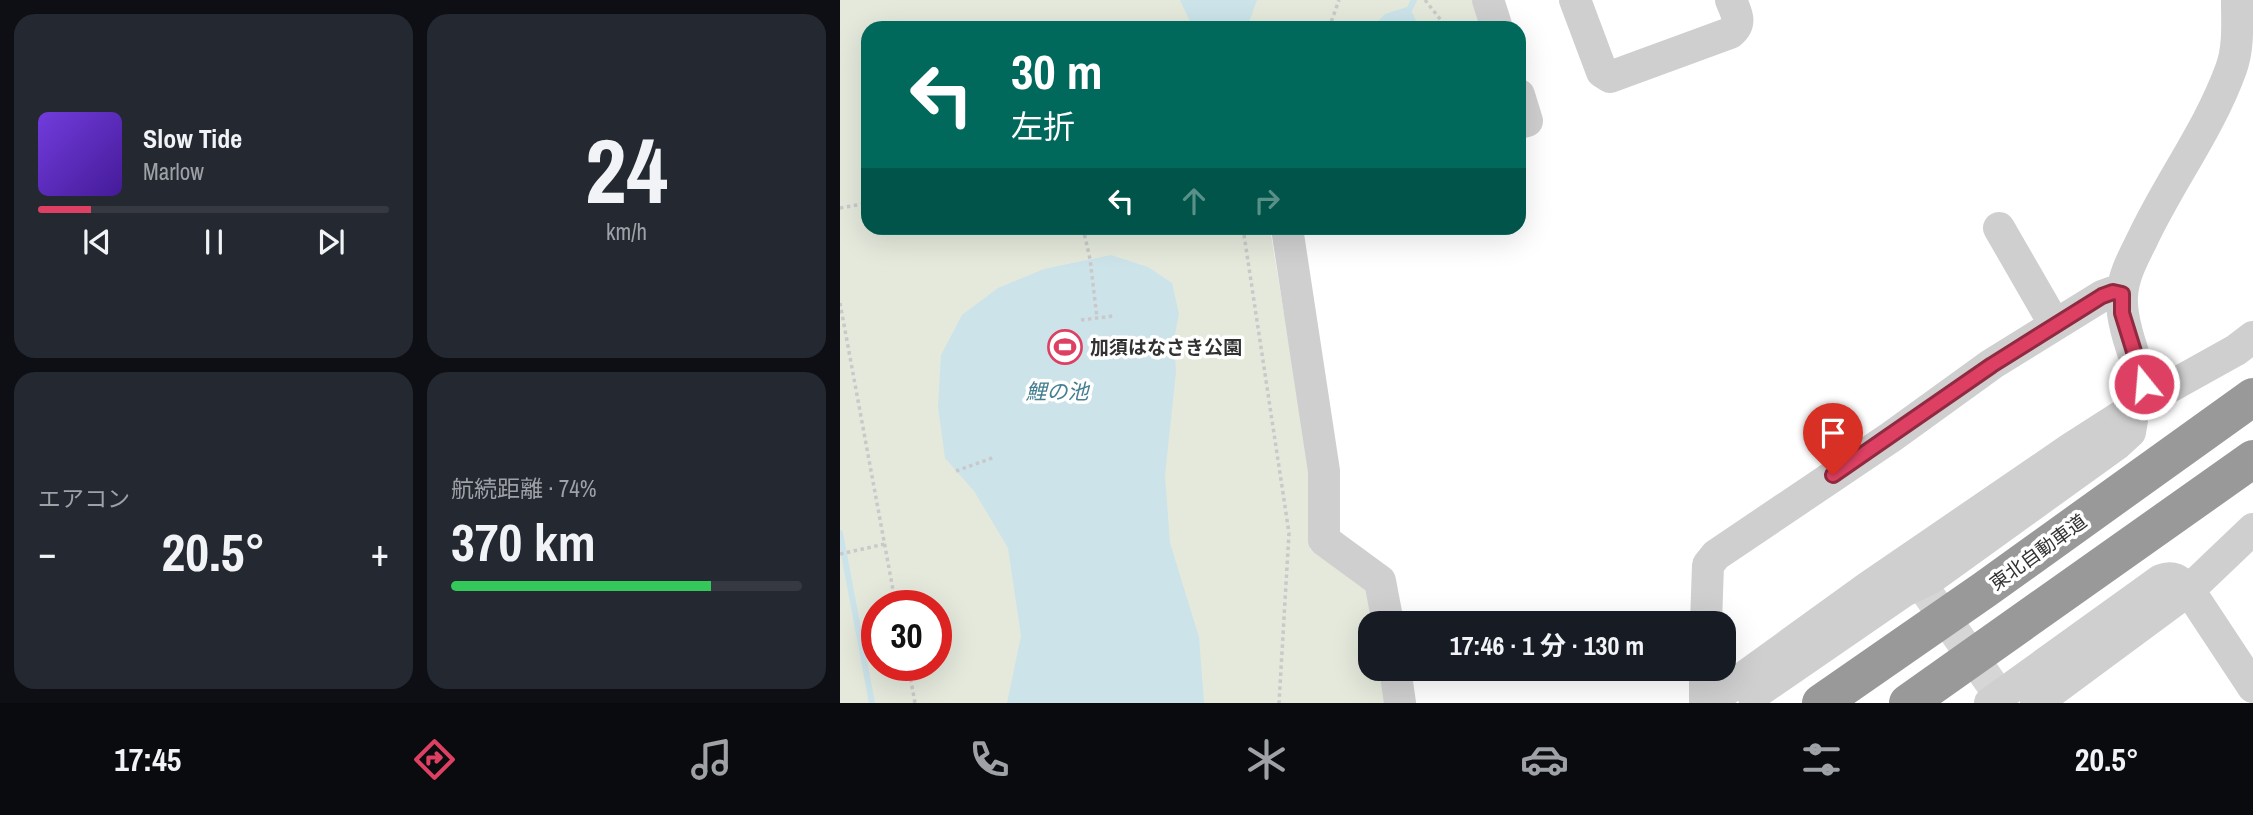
<!DOCTYPE html>
<html lang="ja">
<head>
<meta charset="utf-8">
<style>
	:root { --surface:#171b24; --page:#242831; --text:#f1f3f6; --muted:#9ea1a6; --line:#363941; --accent:#dd4062 }
	body { margin:0; font-family:"Archivo Narrow","Noto Sans JP",sans-serif; background:var(--page); color:var(--text); height:100vh; display:flex; flex-direction:column; font-size:26px; white-space:nowrap }
	* { box-sizing:border-box; margin:0 }
	p { font-size:23px; color:var(--muted) }
	.icon { flex:none; width:38px; height:38px; fill:none; stroke:currentColor; stroke-width:2; stroke-linecap:round; stroke-linejoin:round }
	.map { position:relative; flex:1; overflow:hidden }
	.drawer { display:flex; flex-direction:column; gap:14px; padding:14px; background:#0d0f14; width:840px }
	.drawer>* { flex:none }
	.top-card { position:absolute; left:21px; top:21px; width:665px; height:214px; border-radius:21px; box-shadow:0 7px 28px #0002; background:#00695c; color:#fff; overflow:hidden }
	.speed { position:absolute; left:21px; top:590px; display:flex; gap:14px; font-size:35px; font-weight:700; text-align:center }
	.speed>* { display:grid; place-content:center; width:91px; height:91px; border-radius:50%; background:var(--surface); box-shadow:0 7px 28px #0002; line-height:1 }
	.speed .limit { border:10px solid #d22; background:#fff; color:#111 }
	.pin { position:absolute; display:grid; place-items:center; width:60px; height:60px; color:#fff; margin:-72px -30px; border-radius:50% 50% 50% 0; rotate:-45deg; box-shadow:0 0 7px #0007 }
	.pin .icon { rotate:45deg }
	.me { position:absolute; width:77px; margin:-38px; rotate:343deg; stroke-linejoin:round; filter:drop-shadow(0 0 5px #0008) }
	.turn { display:flex; align-items:center; gap:24px; height:147px; padding:0 35px; font-size:32px }
	.turn .icon { width:91px; height:91px; stroke-width:2.5 }
	.turn b { display:block; font-size:49px; line-height:60px }
	.lanes { display:flex; align-items:center; height:66px; padding:0 35px; background:#0003; justify-content:center; gap:35px; direction:ltr }
	.lanes .off { opacity:.35 }
	.big { font-size:52px; font-weight:700; line-height:1.1 }
	.drawer .widget { flex:1; display:flex; flex-direction:column; justify-content:center; gap:10px; min-width:0; padding:0 24px; border-radius:21px; background:var(--page) }
	.drawer .dial { align-items:center; gap:0 }
	.dial b { font-size:91px; line-height:1 }
	.song { display:flex; align-items:center; gap:21px }
	.cover { width:84px; height:84px; border-radius:10px; background:linear-gradient(135deg,hsl(260 70% 55%),hsl(260 70% 35%)) }
	.played { height:7px; border-radius:4px; background:linear-gradient(90deg,var(--accent) 15%,var(--line) 15%) }
	.keys { display:flex; justify-content:space-around; direction:ltr }
	.heat { display:flex; justify-content:space-between; align-items:center; font-size:38px; direction:ltr }
	.charge { height:10px; border-radius:5px; background:linear-gradient(90deg,#34c759 74%,var(--line) 0) }
	.drawer .tiles { flex:1; display:grid; gap:14px; grid-template-columns:repeat(2,1fr) }
	.trip { position:absolute; left:518px; top:611px; width:378px; height:70px; border-radius:21px; background:var(--surface); box-shadow:0 7px 28px #0002; font-weight:700; line-height:70px; text-align:center }
	.dock { display:flex; height:112px; justify-content:space-around; align-items:center; background:#090b0e; color:var(--muted) }
	.dock .icon { width:49px; height:49px }
	.dock .selected { color:var(--accent) }
	.dock b { font-size:32px; color:var(--text) }
	main { display:flex; flex:1; min-height:0 }
	.map>svg:first-child { display:block }
	.green { fill:#e4e9dc; fill-rule:evenodd }
	.water { fill:#cce3ea }
	.lines { fill:none; stroke-linecap:round; stroke-linejoin:round }
	.stream { stroke:#cce3ea; stroke-width:6 }
	.minor-tunnel { stroke:#d6d6d6; stroke-width:32; stroke-dasharray:32 16; stroke-linecap:butt }
	.path { stroke:#c9c9c9; stroke-width:3.5; stroke-dasharray:3.5 3.5; stroke-linecap:butt }
	.minor { stroke:#cfcfcf; stroke-width:32 }
	.highway { stroke:#999; stroke-width:38 }
	.route-casing { stroke:#902a40; stroke-width:18 }
	.route { stroke:#dd4062; stroke-width:12 }
	.labels { text-anchor:middle; dominant-baseline:central; stroke-width:7; stroke-linejoin:round; paint-order:stroke }
	.poi-label { font-size:19px; font-weight:bold; fill:#323232; stroke:#fff; text-anchor:start }
	.street-label { font-size:19px; fill:#323232; stroke:#fff }
	.water-label { font-size:21px; font-style:italic; fill:#437e91; stroke:#fff }
</style>
</head>
<body>
<main>
<section class="drawer">
<div class="tiles">
<div class="widget">
<div class="song"><i class="cover"></i><div><b>Slow Tide</b><p>Marlow</p></div></div>
<div class="played"></div>
<div class="keys"><svg class="icon" aria-label="previous" viewBox="0 0 24 24"><path d="M18 5L8 12l10 7zM5 5v14"/></svg><svg class="icon" aria-label="pause" viewBox="0 0 24 24"><path d="M8 5v14M16 5v14"/></svg><svg class="icon" aria-label="next" viewBox="0 0 24 24"><path d="M6 5l10 7-10 7zM19 5v14"/></svg></div>
</div>
<div class="widget dial"><b>24</b><p>km/h</p></div>
<div class="widget"><p>エアコン</p>
<div class="heat"><a>−</a><b class="big">20.5°</b><a>+</a></div>
</div>
<div class="widget"><p>航続距離 · 74%</p><b class="big">370 km</b><div class="charge"></div></div>
</div>
</section>
<div class="map">
<svg width="1413" height="703" viewBox="0 0 1413 703">
	<rect width="100%" height="100%" fill="#fff"/>
	<path class="green" d="M0 0H637L646 28H28V228H430L469 466 470 549 531 591 537 623H530V668L547 669 553 703H0ZM37 606H96V665H37Z"/>
	<path class="water" d="M340 0H417L407 28H353Z
		M567 7 573 14 579 28H567L562 22 550 28H537V22L545 14Z
		M271 255 308 267 332 283 339 314 334 339 336 372 325 475 330 543 359 637 364 703H167L181 636 168 548 134 491 105 458 98 407 101 355 122 315 158 288 204 269Z"/>
	<g class="lines">
		<path class="stream" d="M569 10 574 0
			M0 533 32 703"/>
		<path class="minor-tunnel" d="M1081 584 1160 696"/>
		<path class="path" d="M585 0 604 24 603 28
			M489 28 499 0
			M0 208 28 203
			M243 228 250 259 257 318
			M403 228 449 533 439 703
			M0 303 56 606
			M241 320 273 316
			M116 471 155 457
			M0 554 45 544
			M68 665 75 703"/>
		<path class="minor" d="M648 0 657 28
			M735 0 762 72 770 77 890 33C903 23 896 13 891 0
			M679 95 687 121 679 123
			M447 228 484 471V540L540 581 548 623
			M1159 228 1215 325
			M1308 399C1300 369 1280 325 1282 296 1283 276 1293 258 1302 240 1329 182 1369 130 1391 69 1399 48 1397 22 1397 0
			M866 623 868 565 876 555 1051 437 1152 364 1262 296 1273 292 1282 294
			M555 668 560 703
			M865 668V703
			M913 695 1064 591 1091 578 1277 444 1290 432 1292 420
			M868 703 1027 588 1230 449 1308 399 1396 350 1413 337
			M1150 703 1321 580C1335 575 1340 582 1349 590L1413 687
			M1196 703 1349 590 1413 529"/>
		<path class="highway" d="M981 703 1144 590 1413 397
			M1068 703 1413 459"/>
	</g>
	<g class="lines">
		<g class="route-casing">
			<path id="route" d="M993 475 1152 365 1262 296 1273 292 1282 294V313L1304 384"/>
		</g>
		<use href="#route" class="route"/>
	</g>
	<defs>
		<g id="stadium-ring" transform="scale(1.75)"><circle r="9.5" fill="#fff" stroke="#dd4062" stroke-width="1.5"/><path d="M0-5a6.5 5 0 1 0 0 10a6.5 5 0 1 0 0-10ZM-3.5-1.8h7v3.6h-7Z" fill="#dd4062"/></g>
	</defs>
	<g fill-rule="evenodd">
		<use href="#stadium-ring" x="225" y="347"/>
	</g>
	<g class="labels">
		<g class="poi-label">
			<text x="250" y="347">加須はなさき公園</text>
		</g>
		<g class="street-label">
			<text transform="translate(1198 552) rotate(-36)">東北自動車道</text>
		</g>
		<g class="water-label">
			<text x="217" y="391">鯉の池</text>
		</g>
	</g>
</svg>
<div class="speed"><div class="limit">30</div></div>
<div class="pin" style="left:993px;top:475px;background:#d93025"><svg class="icon" aria-label="arrive" viewBox="0 0 24 24"><path d="M6 21V4h12l-3 4 3 4H6"/></svg></div>
<svg class="me" style="left:1304px;top:384px" viewBox="-20 -20 40 40"><circle r="17" fill="#dd4062" stroke="#fff" stroke-width="3"/><path d="M0-11L8 9 0 5-8 9z" fill="#fff"/></svg>
<div class="trip">17:46 · 1 分 · 130 m</div>
<div class="top-card">
<div class="turn"><svg class="icon" aria-label="left" viewBox="0 0 24 24"><path d="M17 20v-9H6M10 6l-5 5 5 5"/></svg><div><b>30 m</b>左折</div></div>
<div class="lanes"><svg class="icon" aria-label="left" viewBox="0 0 24 24"><path d="M17 20v-9H6M10 6l-5 5 5 5"/></svg><svg class="icon off" aria-label="ahead" viewBox="0 0 24 24"><path d="M12 20V5M6 11l6-6 6 6"/></svg><svg class="icon off" aria-label="right" viewBox="0 0 24 24"><path d="M7 20v-9h11M14 6l5 5-5 5"/></svg></div>
</div>
</div>
</main>
<nav class="dock">
<b>17:45</b>
<svg class="icon selected" aria-label="directions" viewBox="0 0 24 24"><path d="M12 3l9 9-9 9-9-9zM9 14v-3h6M13 9l2 2-2 2"/></svg>
<svg class="icon" aria-label="music" viewBox="0 0 24 24"><path d="M9 18V5l10-2v13"/><circle cx="6" cy="18" r="3"/><circle cx="16" cy="16" r="3"/></svg>
<svg class="icon" aria-label="phone" viewBox="0 0 24 24"><path d="M5 4h4l2 5-3 2q2 4 5 5l2-3 5 2v4C11 20 4 13 5 4z"/></svg>
<svg class="icon" aria-label="climate" viewBox="0 0 24 24"><path d="M12 3v18M4 7l16 10M4 17L20 7"/></svg>
<svg class="icon" aria-label="car" viewBox="0 0 24 24"><path d="M5 17H2v-5l4-1 3-4h7l3 4 3 1v5h-3M9 17h6M6 11h13"/><circle cx="7" cy="17" r="2"/><circle cx="17" cy="17" r="2"/></svg>
<svg class="icon" aria-label="filters" viewBox="0 0 24 24"><path d="M4 7h16M4 17h16"/><circle cx="9" cy="7" r="2"/><circle cx="15" cy="17" r="2"/></svg>
<b>20.5°</b>
</nav>
</body>
</html>
